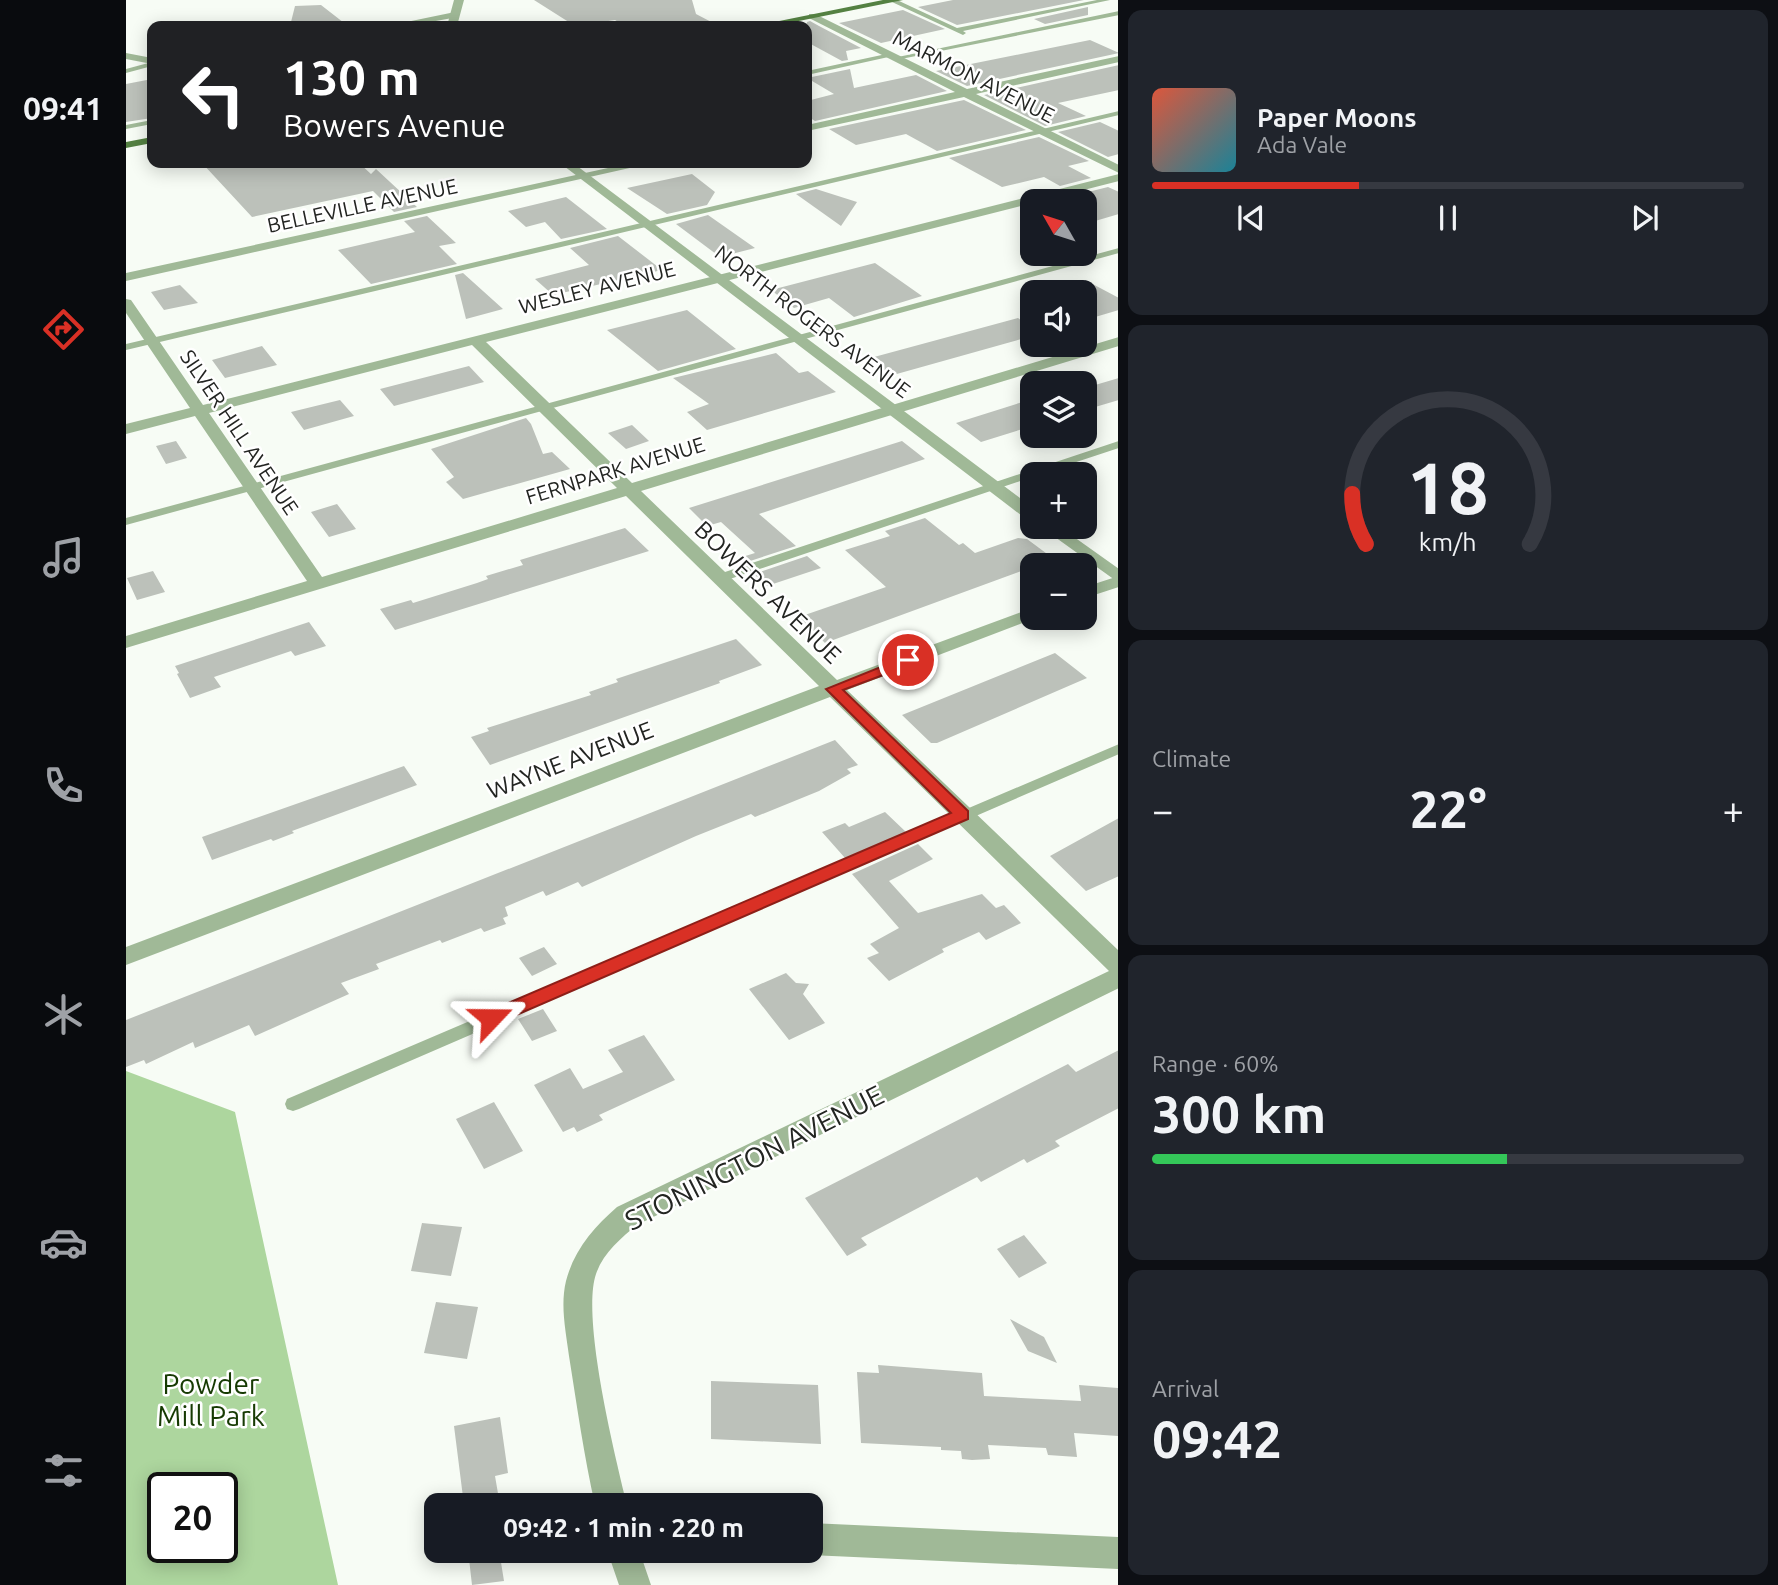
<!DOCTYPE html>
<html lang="en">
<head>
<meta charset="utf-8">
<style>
	:root { --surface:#171b24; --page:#20242c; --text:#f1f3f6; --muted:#9ea1a6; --line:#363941; --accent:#d93025 }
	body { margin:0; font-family:Ubuntu,sans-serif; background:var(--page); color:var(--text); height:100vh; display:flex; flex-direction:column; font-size:26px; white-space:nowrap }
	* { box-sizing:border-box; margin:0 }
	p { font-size:23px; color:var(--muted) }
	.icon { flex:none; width:38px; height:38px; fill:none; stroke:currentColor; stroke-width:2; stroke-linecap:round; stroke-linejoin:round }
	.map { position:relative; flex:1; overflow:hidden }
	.details { display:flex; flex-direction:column; gap:10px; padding:10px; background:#0d0f14; width:660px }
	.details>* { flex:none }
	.hud { position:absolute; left:21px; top:21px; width:665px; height:147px; border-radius:14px; box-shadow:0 4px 18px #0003; background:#202124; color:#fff; overflow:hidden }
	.needle { width:46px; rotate:309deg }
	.tools { position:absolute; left:894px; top:189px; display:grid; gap:14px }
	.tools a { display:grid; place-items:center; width:77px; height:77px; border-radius:14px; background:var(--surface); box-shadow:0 4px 18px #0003; font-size:35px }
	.speed { position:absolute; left:21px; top:1472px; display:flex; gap:14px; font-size:35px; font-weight:700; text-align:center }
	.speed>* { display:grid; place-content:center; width:91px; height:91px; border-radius:50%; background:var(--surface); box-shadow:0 4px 18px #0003; line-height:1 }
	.speed .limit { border:4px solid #111; border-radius:10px; background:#fff; color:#111 }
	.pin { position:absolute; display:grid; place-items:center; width:60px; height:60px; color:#fff; margin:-30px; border:4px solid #fff; border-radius:50%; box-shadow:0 2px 7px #0007 }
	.me { position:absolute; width:77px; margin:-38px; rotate:67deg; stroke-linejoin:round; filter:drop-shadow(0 0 5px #0008) }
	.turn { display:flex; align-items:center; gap:24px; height:147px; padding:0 21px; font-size:32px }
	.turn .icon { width:91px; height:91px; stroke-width:2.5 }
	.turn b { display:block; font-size:49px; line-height:60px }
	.big { font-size:52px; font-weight:700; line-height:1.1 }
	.details .widget { flex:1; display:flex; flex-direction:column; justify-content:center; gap:10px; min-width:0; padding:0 24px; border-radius:14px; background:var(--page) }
	.details .dial { align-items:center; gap:0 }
	.dial svg { height:182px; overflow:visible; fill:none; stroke:var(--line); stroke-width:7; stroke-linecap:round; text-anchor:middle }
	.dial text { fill:var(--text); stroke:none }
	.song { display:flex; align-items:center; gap:21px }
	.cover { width:84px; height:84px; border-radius:10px; background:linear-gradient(135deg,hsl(10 70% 55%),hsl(190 70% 35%)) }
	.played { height:7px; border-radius:4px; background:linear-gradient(90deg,var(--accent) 35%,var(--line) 35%) }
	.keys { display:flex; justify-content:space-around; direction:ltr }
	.heat { display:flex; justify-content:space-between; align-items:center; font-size:38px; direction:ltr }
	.charge { height:10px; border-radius:5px; background:linear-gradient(90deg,#34c759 60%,var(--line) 0) }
	.trip { position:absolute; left:298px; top:1493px; width:399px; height:70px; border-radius:14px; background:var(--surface); box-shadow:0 4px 18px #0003; font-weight:700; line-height:70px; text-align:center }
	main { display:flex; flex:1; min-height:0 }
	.menu { display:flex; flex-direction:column; width:126px; justify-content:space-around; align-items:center; background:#090b0e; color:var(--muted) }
	.menu .icon { width:49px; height:49px }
	.menu .current { color:var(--accent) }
	.menu b { font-size:32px; color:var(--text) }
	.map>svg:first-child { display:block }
	.green { fill:#add69e; fill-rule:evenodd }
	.building { fill:#bcc1ba }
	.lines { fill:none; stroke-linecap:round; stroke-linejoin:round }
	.service { fill:#a0b997; fill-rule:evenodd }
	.minor { fill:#a0b997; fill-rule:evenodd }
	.tertiary { fill:#a0b997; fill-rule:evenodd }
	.primary { fill:#548142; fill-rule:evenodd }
	.route { fill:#d93025; stroke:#8d1f18; stroke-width:2 }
	.labels { text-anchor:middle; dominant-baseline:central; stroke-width:5; stroke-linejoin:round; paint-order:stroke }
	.far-street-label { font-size:21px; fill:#232522; stroke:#fff }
	.street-label { font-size:24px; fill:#232522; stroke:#fff }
	.near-street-label { font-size:28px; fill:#232522; stroke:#fff }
	.near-park-label { font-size:28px; fill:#163a02; stroke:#fff }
</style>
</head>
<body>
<main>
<nav class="menu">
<b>09:41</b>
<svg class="icon current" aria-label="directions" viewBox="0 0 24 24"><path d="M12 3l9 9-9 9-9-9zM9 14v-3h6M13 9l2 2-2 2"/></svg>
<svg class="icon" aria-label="music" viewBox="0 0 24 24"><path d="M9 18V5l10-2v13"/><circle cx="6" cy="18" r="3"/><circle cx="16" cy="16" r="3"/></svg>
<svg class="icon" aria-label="phone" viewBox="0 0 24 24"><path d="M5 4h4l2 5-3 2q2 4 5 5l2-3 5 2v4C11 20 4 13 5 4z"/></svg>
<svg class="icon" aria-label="climate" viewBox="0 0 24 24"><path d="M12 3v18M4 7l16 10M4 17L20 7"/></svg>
<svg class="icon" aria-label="car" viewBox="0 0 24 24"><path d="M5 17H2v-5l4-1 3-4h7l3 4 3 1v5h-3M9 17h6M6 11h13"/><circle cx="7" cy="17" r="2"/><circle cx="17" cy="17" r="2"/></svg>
<svg class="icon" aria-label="filters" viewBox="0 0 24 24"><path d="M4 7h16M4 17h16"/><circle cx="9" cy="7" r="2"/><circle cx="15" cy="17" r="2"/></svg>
</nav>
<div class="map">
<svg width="993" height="1585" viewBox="0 0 993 1585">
	<rect width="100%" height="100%" fill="#f7fcf5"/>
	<path class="green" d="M0 1071 109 1112 212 1585H0ZM37 1488H96V1547H37Z"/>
	<path class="building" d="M408 0H566L570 14 593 26H499L489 20 449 26Z
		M827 0H958L831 25 792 7Z
		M195 5 222 26H164L169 6Z
		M962 7V15L919 24 908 19Z
		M777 10 819 29 755 43 713 23Z
		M684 21 693 26 735 48 720 51 722 60 716 61 681 42V22Z
		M964 40 993 53 841 86 810 71Z
		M993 65V90L932 103 960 116 919 126 858 95Z
		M724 69 728 88 790 75 821 91 689 121 681 116V101L708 94 681 78Z
		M26 79V118L0 122V84Z
		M838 100 900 130 811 151 780 134 730 145 703 129Z
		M974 122 993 131V154L982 157 932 132Z
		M913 137 963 161 942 166 965 178 934 186 918 177 876 187 823 158Z
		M76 163H233L245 174 250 169 291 207 268 212 247 191 126 217Z
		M566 174 589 192 581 205 541 214 501 188Z
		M982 187 993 192V214L959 224V200L950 195Z
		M690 189 731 202 715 226 670 194Z
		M440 197 481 229 435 239 419 222 400 227 382 211Z
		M582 215 629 248 594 257 550 224Z
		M301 216 330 243 313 246 331 264 245 284 212 250 289 232 278 221Z
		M492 236 536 270 427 295 409 279 463 265 444 248Z
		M749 263 796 296 728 317 703 298 668 308 645 290Z
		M337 273 377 309 340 319 329 275Z
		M959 280 993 298V310L959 320Z
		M54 285 72 303 38 310 25 292Z
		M561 310 610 349 532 371 481 330Z
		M892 318 906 328V336L760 377 737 360Z
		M136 346 151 365 99 378 86 360Z
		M650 353 673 373 682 371 710 392 581 430 561 412 583 404 547 378Z
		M343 366 358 382 268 406 254 389Z
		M993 378V400L959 410V388Z
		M906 399V426L855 442 830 423Z
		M214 400 228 416 178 430 165 412Z
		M400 418 405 424 417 454 426 452 444 469 337 499 320 482 328 477 305 449Z
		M506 425 523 441 500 449 482 433Z
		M50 441 61 458 40 464 30 446Z
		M776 441 799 459 633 514 670 546 618 563 613 558 629 553 595 522 581 526 563 508Z
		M211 504 230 529 203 537 185 512Z
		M799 518 833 545 837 543 849 553 892 538 901 539 928 559 699 643 673 617 760 587 719 550 764 536 759 531Z
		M499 528 523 551 269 630 254 609 285 600 287 603 351 583 362 579 360 576 397 565 394 560Z
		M681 556 695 568 641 586 628 574Z
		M27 571 39 592 11 600 1 578Z
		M183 622 200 646 169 656 165 651 88 677 95 687 64 698 51 674 53 673 49 666Z
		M610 639 636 665 593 681 594 683 364 765 345 737 363 731 361 728 465 695 463 692 492 682 490 679Z
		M929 653 961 678 811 743H805L776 715Z
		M709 740 732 765 721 769 725 773 693 791 629 817 625 814 570 836 456 887 452 882 420 896 417 891 379 907 382 916 377 918 380 924 358 932 355 928 316 943 314 940 250 964 253 969 215 983 223 994 129 1036 123 1025 69 1048 67 1042 20 1064 18 1060 0 1067V1020Z
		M278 766 291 785 166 831 168 833 147 841 145 839 86 860 76 837Z
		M759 812 780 832 719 858 696 832 719 823 723 827Z
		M993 818V876L960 891 924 856Z
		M792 844 807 859 763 881 792 913 856 894 870 908 878 905 895 923 860 940 853 932 816 949 818 952 763 981 741 958 753 953 744 944 773 928 726 874Z
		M418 947 431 964 406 976 393 958Z
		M660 973 670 983 683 984 677 994 699 1023 663 1040 623 989Z
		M417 1009 431 1031 406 1041 392 1019Z
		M518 1035 549 1080 473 1115 477 1120 451 1132 448 1127 437 1132 408 1085 444 1068 457 1089 497 1072 482 1050Z
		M993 1050V1108L929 1141 934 1146 901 1163 898 1159 855 1182 851 1177 735 1238 741 1245 721 1256 679 1198 942 1064 950 1072Z
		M368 1102 397 1151 358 1169 330 1119Z
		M296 1223 336 1227 325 1276 285 1271Z
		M898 1235 921 1263 893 1278 871 1249Z
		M310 1302 352 1307 341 1359 298 1353Z
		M884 1319 918 1337 931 1363 902 1351Z
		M752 1365 856 1373 858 1396 955 1401 953 1385 993 1388V1436L948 1433 951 1457 922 1455 920 1448 862 1445 864 1459 846 1460 836 1459 835 1451 815 1450V1447L735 1443 731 1372 753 1373Z
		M585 1381 692 1385 695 1444 585 1439Z
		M374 1417 382 1473 369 1476 374 1505H338L328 1426Z
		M342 1550H373L378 1581 346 1585Z"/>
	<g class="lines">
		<path class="service" d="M765 0H771L831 28 971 0H984L837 31 840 33 837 35 766 2Z
			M993 11V15L770 60 767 58Z
			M765 53 767 56 681 75V71Z
			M26 62V66L0 73V69Z
			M993 111V115L0 350V344Z
			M26 120V124L0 129V125Z
			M993 248V253L0 525V518Z
			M993 441V448L914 474H906V477L598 581 594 582 588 578 590 575Z
			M993 744V754L173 1109 167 1111 161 1109 159 1104 161 1099Z"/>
		<path class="minor" d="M329 12 332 17 282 26H261Z
			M683 14H689L841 89 993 56V62L850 94 993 165V173L838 97 681 131V125L829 92 683 18Z
			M0 53 26 58V64L0 59Z
			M505 163H526L0 281V273Z
			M993 174V181L360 342 506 483 993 337V346L515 491 711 680 906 608V618H910L721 690 993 951V988L511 1225C495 1238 477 1253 470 1274 455 1318 489 1456 501 1505H469C458 1456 451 1406 443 1356 440 1332 434 1306 440 1281 448 1250 468 1227 491 1207L983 971 704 697 0 965V947L693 686 500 496 0 648V636L181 581 69 416 0 434V424L64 408 0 313V299L5 300 77 405ZM346 345 491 488 196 577 83 413Z
			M993 576V587L959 598V587Z
			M684 1523 993 1537V1569L684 1555 673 1550H684Z
			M481 1550H513L525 1585H493Z"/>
		<path class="tertiary" d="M328 0H338L331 26H321Z
			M434 163H447L906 507V520L900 519Z
			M915 527H934L993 569V583Z"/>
		<path class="primary" d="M757 0H777L648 26H628Z
			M26 137V143L0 148V142Z"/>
	</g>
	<path class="route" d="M782 656 787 657V664L717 690 842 811V819L372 1023H359L356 1018 359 1013 825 813 700 689Z"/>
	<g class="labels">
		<g class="far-street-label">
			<text transform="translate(848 76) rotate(27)">MARMON AVENUE</text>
			<text transform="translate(236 205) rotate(-12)">BELLEVILLE AVENUE</text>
			<text transform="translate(471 287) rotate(-14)">WESLEY AVENUE</text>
			<text transform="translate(687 321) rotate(37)">NORTH ROGERS AVENUE</text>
			<text transform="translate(114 432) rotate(56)">SILVER HILL AVENUE</text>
			<text transform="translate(489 470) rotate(-17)">FERNPARK AVENUE</text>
		</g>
		<g class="street-label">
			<text transform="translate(642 592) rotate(44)">BOWERS AVENUE</text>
			<text transform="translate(444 760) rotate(-21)">WAYNE AVENUE</text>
		</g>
		<g class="near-street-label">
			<text transform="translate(628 1157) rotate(-27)">STONINGTON AVENUE</text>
		</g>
		<g class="near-park-label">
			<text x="85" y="1383">Powder<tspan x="85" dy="32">Mill Park</tspan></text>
		</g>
	</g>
</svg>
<div class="tools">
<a><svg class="needle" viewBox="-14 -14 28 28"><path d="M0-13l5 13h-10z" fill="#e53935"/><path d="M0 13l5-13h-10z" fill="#9ea1a6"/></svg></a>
<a><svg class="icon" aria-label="sound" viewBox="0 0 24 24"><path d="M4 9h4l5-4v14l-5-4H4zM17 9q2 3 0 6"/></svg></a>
<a><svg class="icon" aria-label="layers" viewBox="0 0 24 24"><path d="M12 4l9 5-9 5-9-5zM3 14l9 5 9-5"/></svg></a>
<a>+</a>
<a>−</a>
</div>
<div class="speed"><div class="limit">20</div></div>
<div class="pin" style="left:782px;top:660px;background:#d93025"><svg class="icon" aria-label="arrive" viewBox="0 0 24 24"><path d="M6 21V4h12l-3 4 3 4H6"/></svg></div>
<svg class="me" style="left:365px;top:1018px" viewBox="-20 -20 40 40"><path d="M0-17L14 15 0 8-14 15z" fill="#d93025" stroke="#fff" stroke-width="4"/></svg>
<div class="trip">09:42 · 1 min · 220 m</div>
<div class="hud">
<div class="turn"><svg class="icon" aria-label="left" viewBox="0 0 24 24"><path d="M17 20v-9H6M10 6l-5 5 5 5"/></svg><div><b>130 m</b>Bowers Avenue</div></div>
</div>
</div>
<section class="details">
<div class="widget">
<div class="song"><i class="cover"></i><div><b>Paper Moons</b><p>Ada Vale</p></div></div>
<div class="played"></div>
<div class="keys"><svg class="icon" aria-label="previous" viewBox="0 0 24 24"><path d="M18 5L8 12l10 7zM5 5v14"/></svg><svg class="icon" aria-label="pause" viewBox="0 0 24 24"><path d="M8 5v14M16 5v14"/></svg><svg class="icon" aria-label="next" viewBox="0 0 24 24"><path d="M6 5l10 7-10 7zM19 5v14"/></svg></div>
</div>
<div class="widget dial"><svg viewBox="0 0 100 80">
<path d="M14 69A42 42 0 1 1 86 69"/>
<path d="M14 69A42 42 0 0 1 8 47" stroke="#d93025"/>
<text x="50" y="56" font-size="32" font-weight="700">18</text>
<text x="50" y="72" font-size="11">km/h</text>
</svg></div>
<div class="widget"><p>Climate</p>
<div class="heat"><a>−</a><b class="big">22°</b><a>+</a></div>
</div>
<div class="widget"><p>Range · 60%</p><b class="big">300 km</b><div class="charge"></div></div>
<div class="widget"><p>Arrival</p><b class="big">09:42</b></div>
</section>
</main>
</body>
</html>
